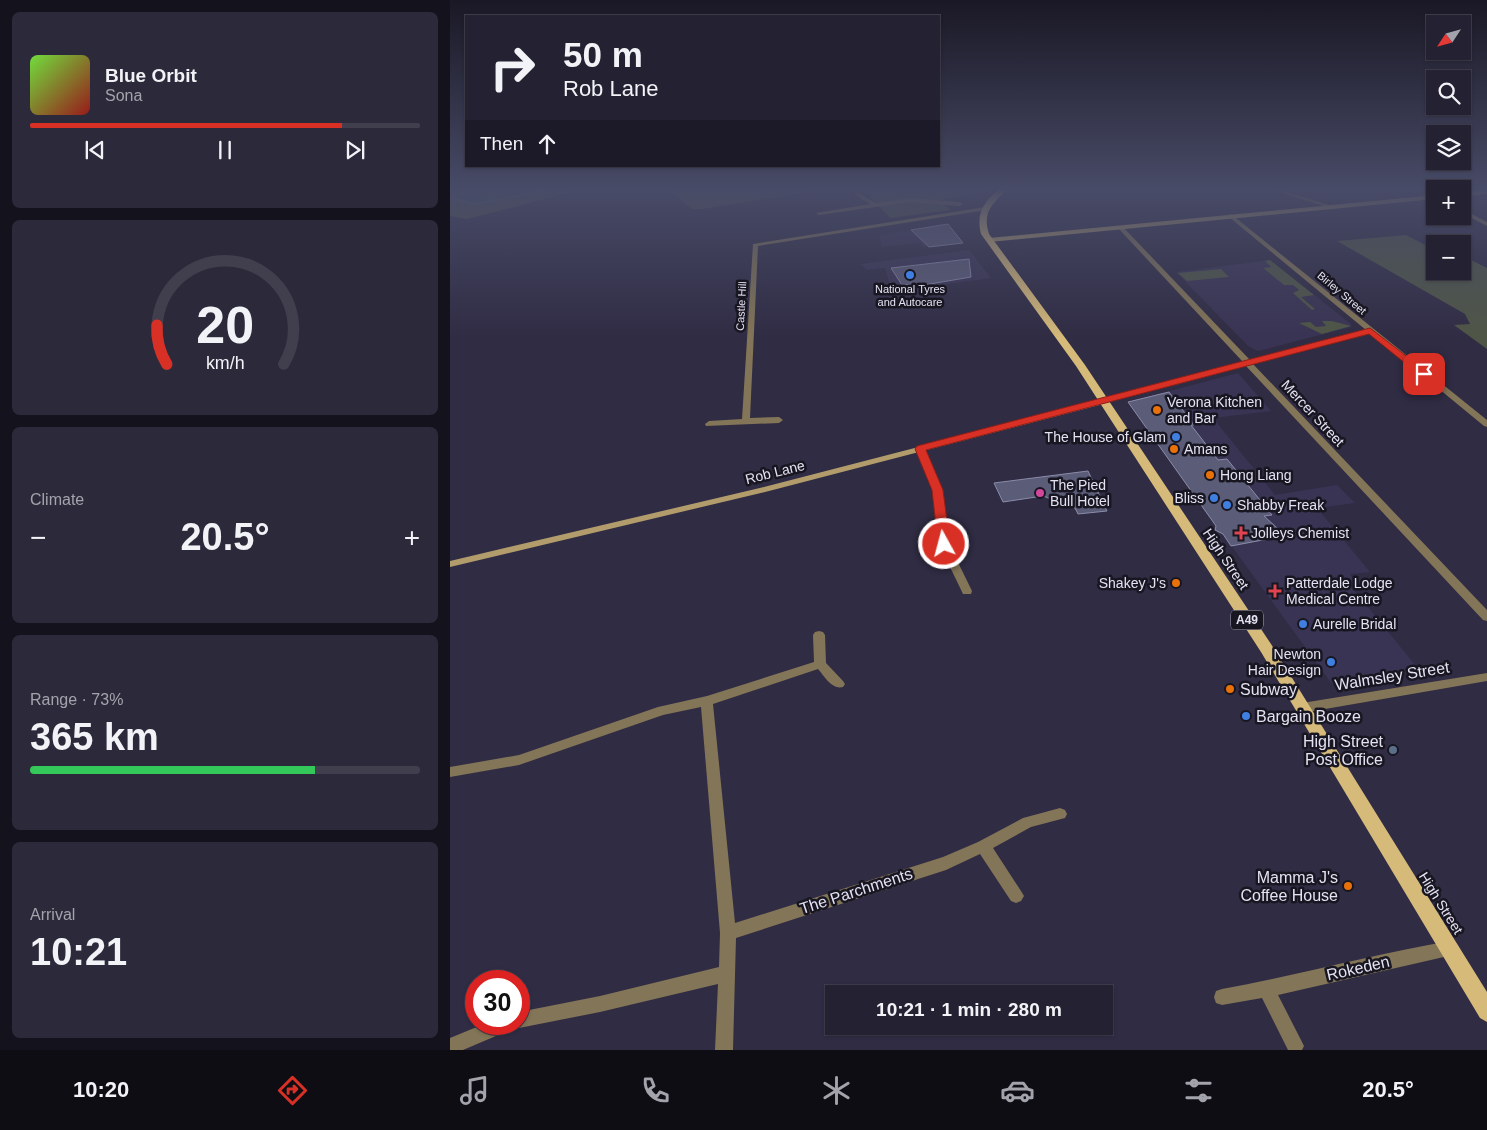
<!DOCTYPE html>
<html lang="en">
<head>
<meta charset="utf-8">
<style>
	:root { --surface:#242133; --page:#2c293b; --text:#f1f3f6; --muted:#a3a3ac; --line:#413e4e; --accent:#d93025 }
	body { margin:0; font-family:Arial,sans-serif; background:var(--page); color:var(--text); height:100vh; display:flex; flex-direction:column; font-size:19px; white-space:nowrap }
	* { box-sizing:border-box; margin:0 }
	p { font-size:16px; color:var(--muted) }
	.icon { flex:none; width:28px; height:28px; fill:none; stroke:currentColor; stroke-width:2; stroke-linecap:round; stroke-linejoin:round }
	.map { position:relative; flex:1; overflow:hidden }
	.drawer { display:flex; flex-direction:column; gap:12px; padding:12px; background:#14121c; width:450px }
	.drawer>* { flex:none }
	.banner { position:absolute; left:15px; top:15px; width:475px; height:152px; border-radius:0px; box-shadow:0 1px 4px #0004,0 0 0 1px var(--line); background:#242133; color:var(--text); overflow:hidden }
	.needle { width:32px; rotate:234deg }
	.tools { position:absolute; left:976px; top:15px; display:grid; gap:10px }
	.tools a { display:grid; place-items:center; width:45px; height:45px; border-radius:0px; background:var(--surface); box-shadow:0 1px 4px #0004,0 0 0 1px var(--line); font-size:25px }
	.speed { position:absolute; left:15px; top:970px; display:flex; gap:10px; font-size:25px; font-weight:700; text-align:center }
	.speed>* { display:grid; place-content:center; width:65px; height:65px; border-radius:50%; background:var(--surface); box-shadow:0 1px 4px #0004,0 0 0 1px var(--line); line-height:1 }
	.speed .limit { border:8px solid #d22; background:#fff; color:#111 }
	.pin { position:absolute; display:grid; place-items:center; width:42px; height:42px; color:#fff; margin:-21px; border-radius:10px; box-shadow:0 2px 8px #0006 }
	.me { position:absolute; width:55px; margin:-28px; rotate:353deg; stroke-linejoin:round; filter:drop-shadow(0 0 4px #0008) }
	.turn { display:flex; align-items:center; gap:18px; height:105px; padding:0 15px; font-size:22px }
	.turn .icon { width:65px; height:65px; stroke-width:2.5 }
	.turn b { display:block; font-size:35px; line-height:42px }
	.then { display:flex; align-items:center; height:48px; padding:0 15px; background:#0003; gap:10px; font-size:19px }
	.big { font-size:38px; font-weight:700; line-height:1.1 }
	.drawer .tile { flex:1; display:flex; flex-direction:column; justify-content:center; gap:8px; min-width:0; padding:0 18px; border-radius:8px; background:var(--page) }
	.drawer .dial { align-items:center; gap:0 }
	.dial svg { height:130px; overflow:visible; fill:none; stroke:var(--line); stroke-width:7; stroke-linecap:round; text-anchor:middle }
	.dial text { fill:var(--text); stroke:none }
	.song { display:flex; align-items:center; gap:15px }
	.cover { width:60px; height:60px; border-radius:8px; background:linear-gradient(135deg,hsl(100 70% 55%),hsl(0 70% 35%)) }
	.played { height:5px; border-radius:2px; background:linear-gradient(90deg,var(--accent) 80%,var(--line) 80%) }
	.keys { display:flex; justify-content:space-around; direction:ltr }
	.heat { display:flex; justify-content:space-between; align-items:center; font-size:28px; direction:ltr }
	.charge { height:8px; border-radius:4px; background:linear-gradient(90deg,#34c759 73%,var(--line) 0) }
	.trip { position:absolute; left:375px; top:985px; width:288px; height:50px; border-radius:0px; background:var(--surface); box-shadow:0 1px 4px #0004,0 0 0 1px var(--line); font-weight:700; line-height:50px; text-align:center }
	.menu { display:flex; height:80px; justify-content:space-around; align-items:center; background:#0e0d14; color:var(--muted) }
	.menu .icon { width:35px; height:35px }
	.menu .current { color:var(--accent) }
	.menu b { font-size:22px; color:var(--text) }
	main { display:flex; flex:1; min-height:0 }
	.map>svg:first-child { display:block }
	.built { fill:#393453 }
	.green { fill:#4f5646 }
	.water { fill:#2c505a; stroke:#637c88 }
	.building { fill:#5b5c78; stroke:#8b8ca9 }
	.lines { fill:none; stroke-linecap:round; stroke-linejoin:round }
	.street { fill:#837557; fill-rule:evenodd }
	.secondary { fill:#b29c6b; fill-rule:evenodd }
	.primary { fill:#d6ba7a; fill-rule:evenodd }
	.route { fill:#d93025; stroke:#8d1f18 }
	.shop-dot { fill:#3f7fe0; stroke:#181621; stroke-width:2 }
	.food-dot { fill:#e8710a; stroke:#181621; stroke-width:2 }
	.hotel-dot { fill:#d1479c; stroke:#181621; stroke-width:2 }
	.health-dot { fill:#e0444e; stroke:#181621; stroke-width:2 }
	.service-dot { fill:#5c6f8a; stroke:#181621; stroke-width:2 }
	.labels { text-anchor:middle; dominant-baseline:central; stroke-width:5; stroke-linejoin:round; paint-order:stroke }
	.far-poi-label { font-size:11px; fill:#e4e2f2; stroke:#181621 }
	.far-street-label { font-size:11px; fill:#e4e2f2; stroke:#181621 }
	.shield { fill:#181621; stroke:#a7a5b3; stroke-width:1 }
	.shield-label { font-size:12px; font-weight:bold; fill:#e4e2f2 }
	.poi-label { font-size:14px; fill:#e4e2f2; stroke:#181621; text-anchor:start }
	.street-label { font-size:14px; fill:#e4e2f2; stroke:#181621 }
	.near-street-label { font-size:16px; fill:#e4e2f2; stroke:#181621 }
	.near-poi-label { font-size:16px; fill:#e4e2f2; stroke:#181621; text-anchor:start }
</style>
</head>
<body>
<main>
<section class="drawer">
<div class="tile">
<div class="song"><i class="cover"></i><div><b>Blue Orbit</b><p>Sona</p></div></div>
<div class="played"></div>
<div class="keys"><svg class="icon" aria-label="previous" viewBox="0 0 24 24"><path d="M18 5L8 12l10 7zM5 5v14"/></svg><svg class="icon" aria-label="pause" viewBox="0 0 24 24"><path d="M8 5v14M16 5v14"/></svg><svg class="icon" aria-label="next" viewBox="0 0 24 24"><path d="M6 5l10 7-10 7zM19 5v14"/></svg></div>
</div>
<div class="tile dial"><svg viewBox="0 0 100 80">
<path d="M14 69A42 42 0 1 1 86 69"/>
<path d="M14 69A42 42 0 0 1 8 45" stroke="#d93025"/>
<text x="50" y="56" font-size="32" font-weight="700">20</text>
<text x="50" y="72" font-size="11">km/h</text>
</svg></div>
<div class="tile"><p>Climate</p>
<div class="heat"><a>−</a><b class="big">20.5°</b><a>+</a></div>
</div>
<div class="tile"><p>Range · 73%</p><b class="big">365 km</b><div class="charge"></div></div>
<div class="tile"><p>Arrival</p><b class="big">10:21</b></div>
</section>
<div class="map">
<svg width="1037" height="1050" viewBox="0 0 1037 1050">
	<rect width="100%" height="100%" fill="#302c44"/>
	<path class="built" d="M498 224 513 243 473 247 470 243 432 247 429 235Z
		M519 250 541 278 442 292 435 268 416 270 411 264Z
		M820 260 901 324V327L808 351 798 346 726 272Z
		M788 373 821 411 763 418 825 495 887 485 905 503 867 508 920 572 900 574 907 584 900 585 970 671 882 684 773 534 767 531 766 525 678 402Z"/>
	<path class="green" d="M0 190H25L2 196 24 204 97 190H129L17 219 0 216Z
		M218 190H370L252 209H242Z
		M415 190H541L488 200 501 210 440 218Z
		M956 235 985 250V271H1012L1013 256 1037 268V349L1004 325 1020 324 1015 314 887 241Z
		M820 260 864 295 851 297 865 309 862 310 843 293 849 290 843 285H834L813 268 821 267 815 261Z
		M771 269 779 277 737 281 728 273Z
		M872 321H882L901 326 872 334 849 323 860 322 866 327 876 326Z"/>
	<path class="water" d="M25 190H97L24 204 1 197Z"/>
	<path class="building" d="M498 224 513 243 479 247 461 230Z
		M519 259 521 277 474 285 472 283 452 285 441 268Z
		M719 392 744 425H741L768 460 777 459 822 515 814 516 827 528 810 531 818 539 781 546 773 534 765 530 766 526 678 402Z
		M638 471 657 511 628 514 625 508 593 496 553 502 544 483Z"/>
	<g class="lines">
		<path class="street" d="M822 190H831L882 206 877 207Z
			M407 192 426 203 460 198 510 202 513 204 510 206 460 202 369 215 366 213 420 204 405 195V193Z
			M535 207 537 208V210L308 246 300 418 329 417 333 420 329 423 256 426 255 424 259 421 292 419 303 244Z
			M1012 209 1037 222V226L1012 213Z
			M781 214 1037 420V427L1034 426 921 333 803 364 1037 610V621L1033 620 796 366 654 403 650 401 651 399 793 362 668 228V226H672L800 360 916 330 779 217V215Z
			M470 446 474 449 492 490 499 544 522 591 521 594H513L489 544 482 490 466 449Z
			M369 631 373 632 375 635 376 663 393 681 395 684 393 687C382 690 375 677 368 669L263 704 285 923 493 857 528 842 573 818 610 808 615 810 617 814 615 818 581 827 543 848 571 891 574 896 571 901 566 903 561 901 530 854 496 870 286 938 283 1050H265L268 984 150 1012 69 1028 62 1024 60 1030 13 1050H0V1038L34 1024H69V1012L150 996 269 967 270 933 251 707 213 715 69 765 0 777V767L69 755 208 707 257 696 364 662 363 635 365 632Z
			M1037 673V681L852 713 848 711 846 708 848 705 852 703Z
			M1001 941 1007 944 1009 949 1007 954 828 995 851 1040 854 1046 852 1050H838L812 998 772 1005 766 1003 764 997 766 991 772 989C849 975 924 954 1001 941Z"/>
		<path class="secondary" d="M1037 190V194L1012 196V192Z
			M985 195V199L539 242 536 240 539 238Z
			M654 399H657V403L319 491 0 567V561L314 487Z"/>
		<path class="primary" d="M549 190H557C542 204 532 212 539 234L635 365 821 644 1037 992V1022L1030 1018 811 652 626 366 531 234C526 215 533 201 549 190Z"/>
	</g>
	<linearGradient id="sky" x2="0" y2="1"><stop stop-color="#1a1825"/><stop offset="0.56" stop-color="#484b67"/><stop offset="1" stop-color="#484b67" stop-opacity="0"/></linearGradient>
	<rect width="1037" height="337" fill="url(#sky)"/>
	<path class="route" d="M920 328 977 372V376H971L919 334 476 450 493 490 500 544 494 547 488 544 482 490 465 449 467 446Z"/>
	<g class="shop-dot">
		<circle cx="460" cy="275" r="5"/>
		<circle cx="726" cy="437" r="5"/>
		<circle cx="764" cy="498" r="5"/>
		<circle cx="777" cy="505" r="5"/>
		<circle cx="853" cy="624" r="5"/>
		<circle cx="881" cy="662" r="5"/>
		<circle cx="796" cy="716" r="5"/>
	</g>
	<g class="food-dot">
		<circle cx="707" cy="410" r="5"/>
		<circle cx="724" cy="449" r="5"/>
		<circle cx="760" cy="475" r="5"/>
		<circle cx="726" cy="583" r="5"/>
		<circle cx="780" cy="689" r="5"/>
		<circle cx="898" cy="886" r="5"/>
	</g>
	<circle class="hotel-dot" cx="590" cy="493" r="5"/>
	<g class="health-dot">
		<path d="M788.5 525.5h5v5h5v5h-5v5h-5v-5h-5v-5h5z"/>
		<path d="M822.5 583.5h5v5h5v5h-5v5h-5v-5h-5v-5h5z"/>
	</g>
	<circle class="service-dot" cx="943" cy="750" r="5"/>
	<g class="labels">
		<g class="far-poi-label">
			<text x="460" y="289">National Tyres<tspan x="460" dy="13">and Autocare</tspan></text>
		</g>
		<g class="far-street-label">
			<text transform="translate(892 293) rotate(40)">Birley Street</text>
			<text transform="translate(291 306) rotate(-87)">Castle Hill</text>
		</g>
		<rect class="shield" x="781" y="610.5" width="32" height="19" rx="4"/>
		<g class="shield-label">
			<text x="797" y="620">A49</text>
		</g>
		<g class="poi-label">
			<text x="717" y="402">Verona Kitchen<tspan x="717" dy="16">and Bar</tspan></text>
			<text x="716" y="437" text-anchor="end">The House of Glam</text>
			<text x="734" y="449">Amans</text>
			<text x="770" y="475">Hong Liang</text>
			<text x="600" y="485">The Pied<tspan x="600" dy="16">Bull Hotel</tspan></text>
			<text x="754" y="498" text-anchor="end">Bliss</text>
			<text x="787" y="505">Shabby Freak</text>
			<text x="801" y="533">Jolleys Chemist</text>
			<text x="716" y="583" text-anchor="end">Shakey J's</text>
			<text x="836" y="583">Patterdale Lodge<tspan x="836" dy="16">Medical Centre</tspan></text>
			<text x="863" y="624">Aurelle Bridal</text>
			<text x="871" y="654" text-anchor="end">Newton<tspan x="871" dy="16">Hair Design</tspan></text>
		</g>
		<g class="street-label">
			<text transform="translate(863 413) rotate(47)">Mercer Street</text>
			<text transform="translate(325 472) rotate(-14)">Rob Lane</text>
			<text transform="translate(776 559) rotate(56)">High Street</text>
			<text transform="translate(991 903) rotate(58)">High Street</text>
		</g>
		<g class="near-street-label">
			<text transform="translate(942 676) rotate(-9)">Walmsley Street</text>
			<text transform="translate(406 891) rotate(-18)">The Parchments</text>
			<text transform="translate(908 968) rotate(-13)">Rokeden</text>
		</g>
		<g class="near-poi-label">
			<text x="790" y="689">Subway</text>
			<text x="806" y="716">Bargain Booze</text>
			<text x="933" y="741" text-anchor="end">High Street<tspan x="933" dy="18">Post Office</tspan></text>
			<text x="888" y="877" text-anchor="end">Mamma J's<tspan x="888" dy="18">Coffee House</tspan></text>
		</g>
	</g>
</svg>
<div class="tools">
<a><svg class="needle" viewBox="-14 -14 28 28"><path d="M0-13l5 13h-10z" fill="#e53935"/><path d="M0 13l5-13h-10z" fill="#a3a3ac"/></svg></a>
<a><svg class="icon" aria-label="search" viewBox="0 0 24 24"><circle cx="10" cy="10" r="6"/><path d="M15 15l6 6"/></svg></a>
<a><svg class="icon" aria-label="layers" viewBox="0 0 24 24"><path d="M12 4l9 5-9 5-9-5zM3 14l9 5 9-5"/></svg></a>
<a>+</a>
<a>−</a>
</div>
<div class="speed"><div class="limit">30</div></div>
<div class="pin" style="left:974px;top:374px;background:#d93025"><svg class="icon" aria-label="arrive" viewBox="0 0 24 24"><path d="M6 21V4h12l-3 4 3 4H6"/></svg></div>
<svg class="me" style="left:494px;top:544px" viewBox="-20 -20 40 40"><circle r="17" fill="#d93025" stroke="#fff" stroke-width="3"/><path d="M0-11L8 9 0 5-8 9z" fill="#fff"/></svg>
<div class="trip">10:21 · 1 min · 280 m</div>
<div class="banner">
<div class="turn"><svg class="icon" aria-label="right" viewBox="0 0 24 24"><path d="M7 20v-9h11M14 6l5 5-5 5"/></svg><div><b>50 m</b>Rob Lane</div></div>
<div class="then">Then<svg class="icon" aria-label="ahead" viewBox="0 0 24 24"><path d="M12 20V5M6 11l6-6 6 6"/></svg></div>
</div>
</div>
</main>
<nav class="menu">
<b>10:20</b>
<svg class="icon current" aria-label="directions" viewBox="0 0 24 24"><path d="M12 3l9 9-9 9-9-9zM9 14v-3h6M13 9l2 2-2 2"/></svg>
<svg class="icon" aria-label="music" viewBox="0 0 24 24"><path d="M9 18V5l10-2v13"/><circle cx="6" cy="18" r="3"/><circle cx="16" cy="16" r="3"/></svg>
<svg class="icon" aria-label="phone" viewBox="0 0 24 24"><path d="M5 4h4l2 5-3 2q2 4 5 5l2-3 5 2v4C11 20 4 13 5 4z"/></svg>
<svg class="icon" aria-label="climate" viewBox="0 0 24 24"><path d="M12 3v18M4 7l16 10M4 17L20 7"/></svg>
<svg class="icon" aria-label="car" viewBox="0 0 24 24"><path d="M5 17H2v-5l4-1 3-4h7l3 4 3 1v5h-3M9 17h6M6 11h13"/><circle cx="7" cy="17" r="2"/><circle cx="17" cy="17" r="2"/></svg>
<svg class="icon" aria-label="filters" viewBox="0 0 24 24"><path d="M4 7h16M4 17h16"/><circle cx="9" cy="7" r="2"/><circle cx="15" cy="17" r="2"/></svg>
<b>20.5°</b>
</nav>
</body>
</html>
